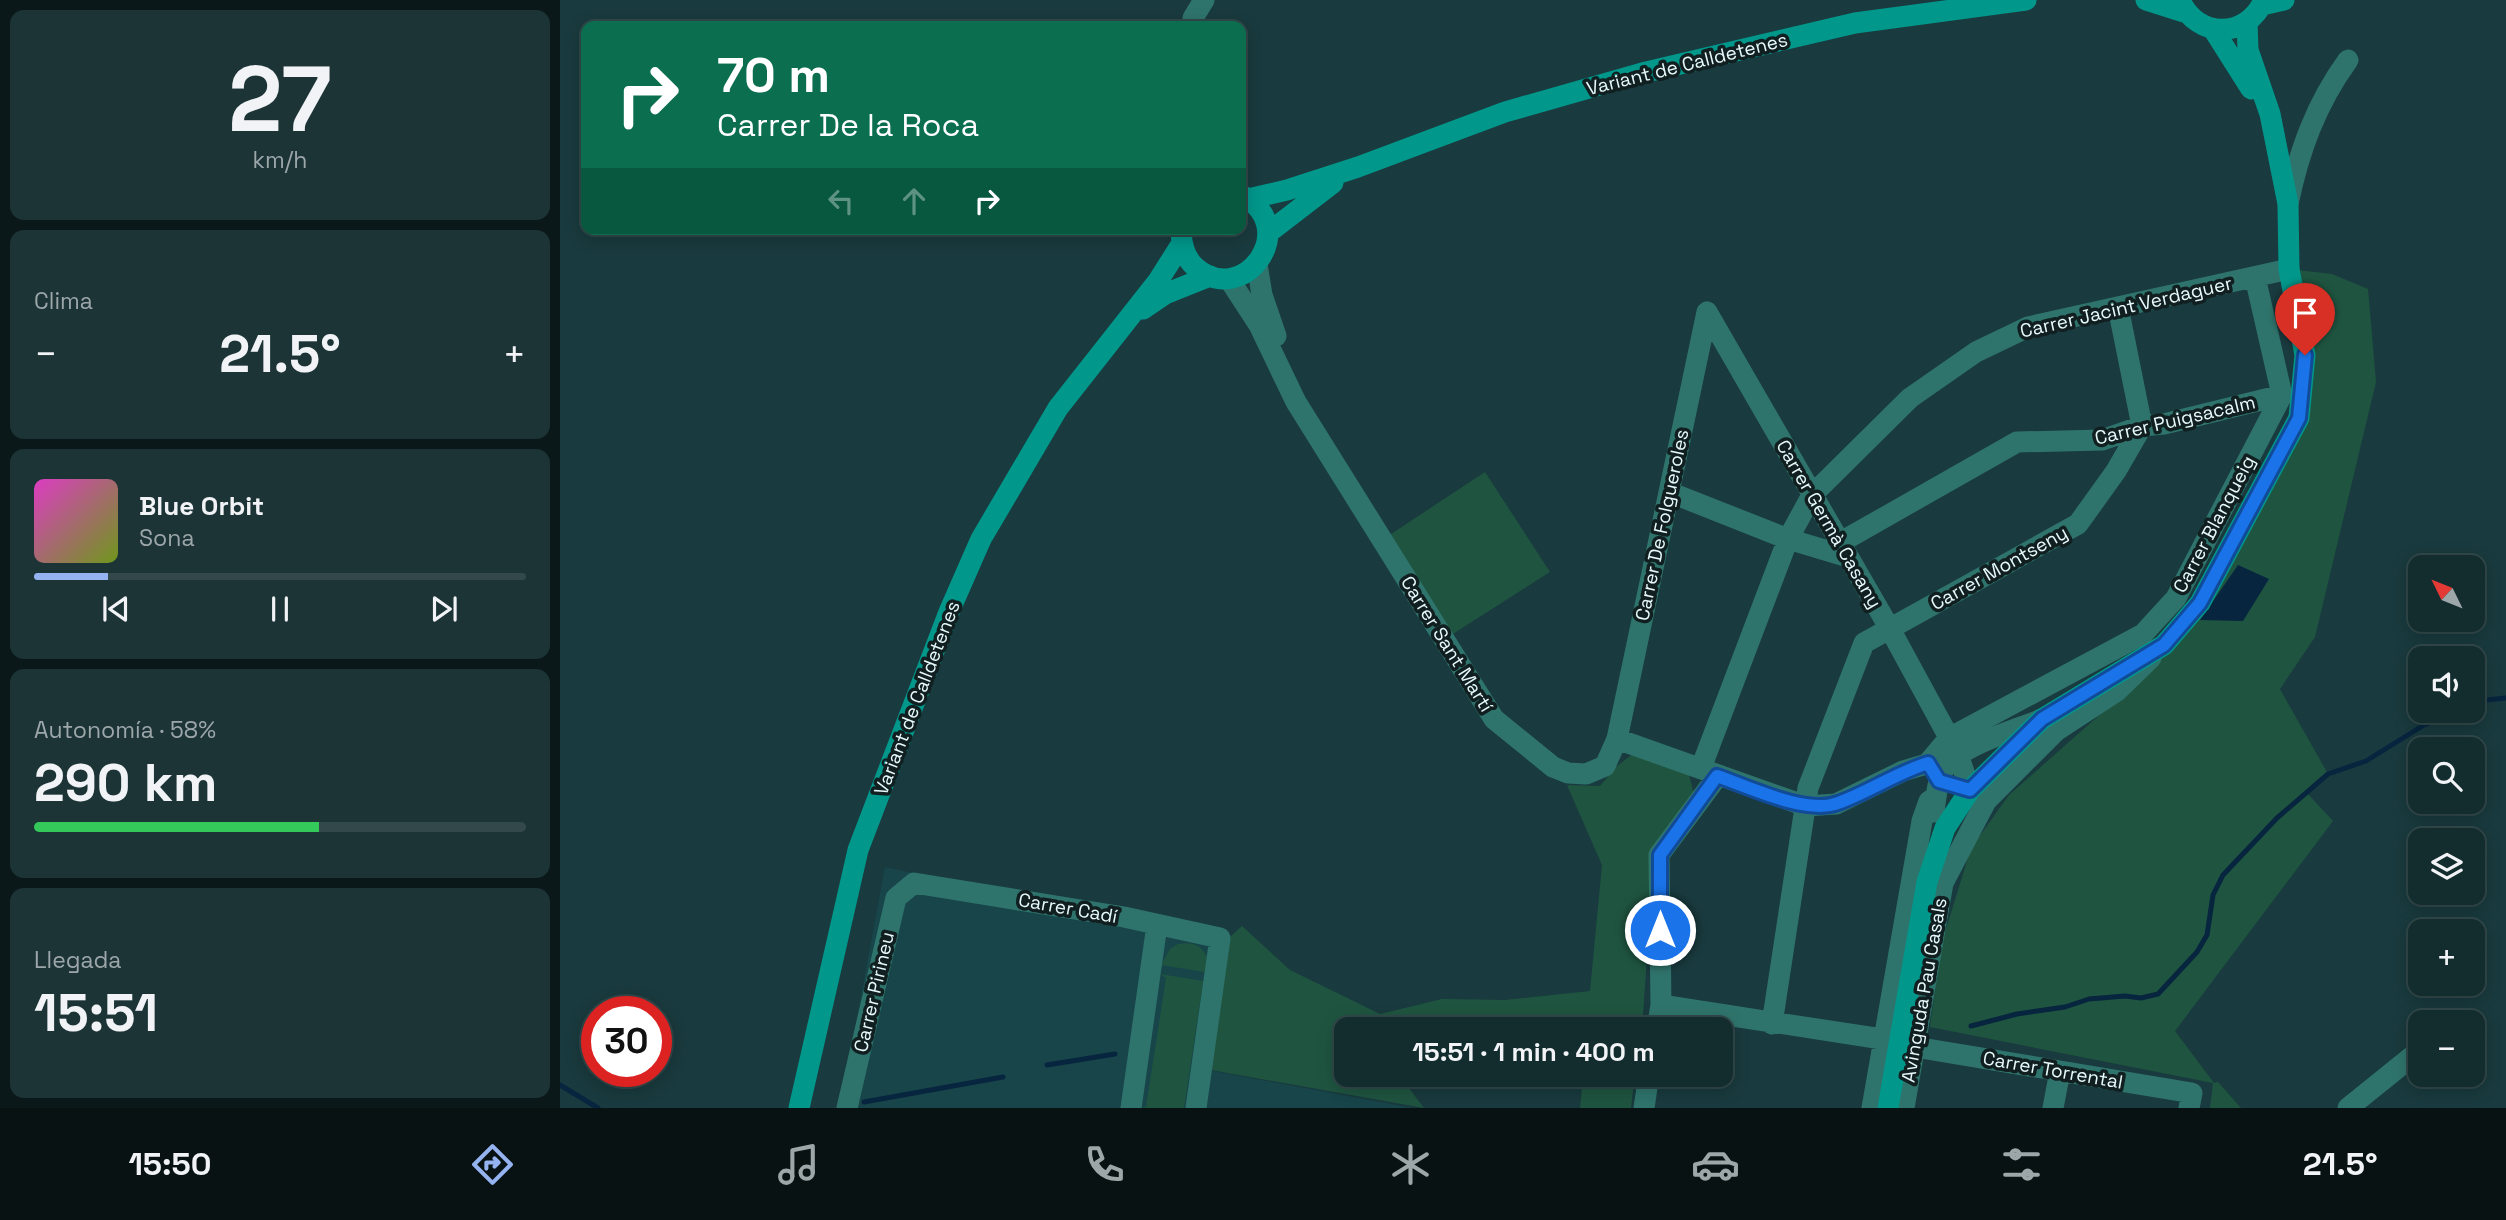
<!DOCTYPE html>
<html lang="es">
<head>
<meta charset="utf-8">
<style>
	:root { --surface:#132c2e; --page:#1c3436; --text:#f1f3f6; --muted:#9da7aa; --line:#32484a; --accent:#95b2f1 }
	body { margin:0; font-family:"Space Grotesk",sans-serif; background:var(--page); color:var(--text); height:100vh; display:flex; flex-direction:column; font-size:26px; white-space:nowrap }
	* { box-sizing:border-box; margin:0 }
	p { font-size:23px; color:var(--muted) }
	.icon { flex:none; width:38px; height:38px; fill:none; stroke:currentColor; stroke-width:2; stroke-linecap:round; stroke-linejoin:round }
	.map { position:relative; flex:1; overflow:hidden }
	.drawer { display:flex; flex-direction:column; gap:10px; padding:10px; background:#0a1819; width:560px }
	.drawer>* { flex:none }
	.banner { position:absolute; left:21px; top:21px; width:665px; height:214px; border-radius:14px; box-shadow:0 4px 18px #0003,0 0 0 2px var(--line); background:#0b6e4f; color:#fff; overflow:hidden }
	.needle { width:46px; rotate:313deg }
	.buttons { position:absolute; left:1848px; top:555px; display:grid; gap:14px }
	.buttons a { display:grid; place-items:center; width:77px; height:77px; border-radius:14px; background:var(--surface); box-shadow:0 4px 18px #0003,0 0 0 2px var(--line); font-size:35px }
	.speed { position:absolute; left:21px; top:996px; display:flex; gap:14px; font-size:35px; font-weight:700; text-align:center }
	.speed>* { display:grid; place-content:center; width:91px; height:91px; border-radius:50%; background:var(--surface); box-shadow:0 4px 18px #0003,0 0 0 2px var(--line); line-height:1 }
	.speed .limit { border:10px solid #d22; background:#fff; color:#111 }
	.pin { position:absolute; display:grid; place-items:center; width:60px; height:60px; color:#fff; margin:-72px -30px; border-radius:50% 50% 50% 0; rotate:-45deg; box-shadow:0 0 7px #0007 }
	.pin .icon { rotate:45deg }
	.me { position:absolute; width:77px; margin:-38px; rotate:0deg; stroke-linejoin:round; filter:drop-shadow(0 0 5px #0008) }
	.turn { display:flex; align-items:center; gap:24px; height:147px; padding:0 21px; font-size:32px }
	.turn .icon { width:91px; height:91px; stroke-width:2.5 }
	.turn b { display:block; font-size:49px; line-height:60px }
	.lanes { display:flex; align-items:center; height:66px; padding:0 21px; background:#0003; justify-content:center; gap:35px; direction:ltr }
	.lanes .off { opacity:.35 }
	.big { font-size:52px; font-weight:700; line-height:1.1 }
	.drawer .tile { flex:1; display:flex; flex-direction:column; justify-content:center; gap:10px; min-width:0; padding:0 24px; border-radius:14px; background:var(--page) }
	.drawer .dial { align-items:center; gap:0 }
	.dial b { font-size:91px; line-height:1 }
	.song { display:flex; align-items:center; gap:21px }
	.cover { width:84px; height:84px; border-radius:10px; background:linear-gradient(135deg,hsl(310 70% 55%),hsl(80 70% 35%)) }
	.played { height:7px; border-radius:4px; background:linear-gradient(90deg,var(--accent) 15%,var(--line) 15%) }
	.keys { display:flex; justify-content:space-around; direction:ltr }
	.heat { display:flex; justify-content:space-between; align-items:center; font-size:38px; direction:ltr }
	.charge { height:10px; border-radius:5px; background:linear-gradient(90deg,#34c759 58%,var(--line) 0) }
	.trip { position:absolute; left:774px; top:1017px; width:399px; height:70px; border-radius:14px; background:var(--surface); box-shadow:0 4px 18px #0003,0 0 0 2px var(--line); font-weight:700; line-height:70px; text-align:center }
	.menu { display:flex; height:112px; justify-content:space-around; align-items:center; background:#081212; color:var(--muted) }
	.menu .icon { width:49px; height:49px }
	.menu .active { color:var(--accent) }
	.menu b { font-size:32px; color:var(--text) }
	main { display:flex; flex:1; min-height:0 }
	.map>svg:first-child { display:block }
	.built { fill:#17454a }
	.green { fill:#1f5540 }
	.water { fill:#07253e }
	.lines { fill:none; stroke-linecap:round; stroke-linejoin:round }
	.stream { stroke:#07253e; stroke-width:5 }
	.street { stroke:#2f746c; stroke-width:21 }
	.secondary { stroke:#01978b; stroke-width:21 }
	.route-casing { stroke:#114b97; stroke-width:18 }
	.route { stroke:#1a73e8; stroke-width:12 }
	.labels { text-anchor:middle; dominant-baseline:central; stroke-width:7; stroke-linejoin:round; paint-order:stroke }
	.street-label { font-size:19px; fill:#e6f9fb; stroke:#111f21 }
</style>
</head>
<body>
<main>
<section class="drawer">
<div class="tile dial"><b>27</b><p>km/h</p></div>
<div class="tile"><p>Clima</p>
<div class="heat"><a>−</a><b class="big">21.5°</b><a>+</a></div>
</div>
<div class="tile">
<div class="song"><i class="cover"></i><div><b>Blue Orbit</b><p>Sona</p></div></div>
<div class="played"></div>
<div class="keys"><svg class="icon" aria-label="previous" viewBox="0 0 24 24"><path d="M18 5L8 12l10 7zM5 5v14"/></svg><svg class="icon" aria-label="pause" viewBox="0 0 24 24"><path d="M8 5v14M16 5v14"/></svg><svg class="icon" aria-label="next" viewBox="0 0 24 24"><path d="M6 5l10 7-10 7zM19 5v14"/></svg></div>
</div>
<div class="tile"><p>Autonomía · 58%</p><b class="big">290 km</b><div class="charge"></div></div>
<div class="tile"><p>Llegada</p><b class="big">15:51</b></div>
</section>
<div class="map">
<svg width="1946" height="1108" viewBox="0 0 1946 1108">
	<rect width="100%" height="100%" fill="#193a3e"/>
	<path class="built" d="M325 867 660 938 642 1069 853 1108H280Z"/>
	<path class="green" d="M1729 269 1772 274 1808 289 1816 382 1755 637 1720 689 1768 774 1747 793 1773 821 1615 1031 1654 1083 1658 1082 1681 1108H1650L1653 1083 1370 1027 1382 942 1411 848 1449 795 1561 696 1640 603 1739 419Z
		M925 472 990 572 885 639 822 540Z
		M1074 753 1129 775 1134 794 1094 855 1082 1029H786V1074L845 1075V1083L864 1108 651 1070 670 937 682 926 730 970 820 1014 882 999 945 1000 1030 991 1042 865 1007 785 1040 786 1057 766Z
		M618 944C641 940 648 953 651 973L601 965 610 949Z
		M600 974 650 982 643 983 624 1108H579L586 1107 606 978Z
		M996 1075H1075L1071 1108H1020L1022 1087Z"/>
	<path class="water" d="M1678 565 1709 579 1683 621 1640 620Z"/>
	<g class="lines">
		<path class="stream" d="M1913 706 1926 700 1946 698
			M1411 1026 1457 1014 1505 1007 1529 999 1565 996 1581 998 1598 994 1637 952 1647 935 1653 895 1663 875 1717 818 1768 774 1806 761 1864 725 1901 710
			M487 1065 555 1054
			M0 1085 38 1108
			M304 1102 443 1077"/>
		<path class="street" d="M633 26V18L644 0
			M1728 204C1739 151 1756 104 1788 60
			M697 264 702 295 716 336
			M669 279 699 325 736 402 934 719 993 767 1008 773 1026 774 1045 766 1057 739 1147 312
			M1558 307 1582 426
			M1147 312 1330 629 1398 754 1410 790
			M1109 492 1228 539 1288 557
			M1281 542 1457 442 1542 440 1582 426 1604 424 1722 395
			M1057 739 1246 806 1276 804 1343 771 1380 760
			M1368 763 1389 738 1583 634 1616 598 1722 395 1695 277
			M1141 768 1228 539 1252 495 1350 398 1416 352 1468 327 1729 269
			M1374 812C1376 798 1377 781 1384 769 1398 746 1456 730 1482 719
			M1101 1005 1322 1039
			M1212 1024 1248 788 1304 643 1518 524 1556 471 1582 426
			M1097 1029 1101 1005 1099 855 1157 777
			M1355 1047 1632 1093 1629 1108
			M287 1108 336 898 354 883 564 917 660 938 636 1108
			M571 1108 597 925
			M1084 1108 1089 1074
			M1312 1108 1362 821 1369 801 1376 797
			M1344 1108 1383 883 1426 801 1496 731 1557 691 1591 658
			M1493 1108 1500 1071
			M1788 1108 1860 1050"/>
		<path class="secondary" d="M1586 0 1627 13
			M1620 0C1637 39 1687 39 1704 0
			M1702 5 1724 0
			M1653 29 1691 89
			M688 199 727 190 798 167 945 112 1082 73 1295 23 1466 0
			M621 233C622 246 625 258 635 267 684 310 743 226 681 195
			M708 233 773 183
			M583 309 605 294 650 276
			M239 1108 298 850 389 612 421 539 498 408 598 281 622 243
			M1328 1108 1367 882 1385 828 1410 790 1482 719 1604 645 1640 603 1739 418 1745 355 1729 269 1728 204 1710 114 1688 50 1687 23"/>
	</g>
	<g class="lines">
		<g class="route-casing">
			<path id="route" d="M1100 930V855L1157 776C1189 787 1246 815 1278 803 1309 792 1336 773 1368 763L1379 781 1410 790 1482 719 1604 645 1640 603 1739 418 1745 355"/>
		</g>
		<use href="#route" class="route"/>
	</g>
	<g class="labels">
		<g class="street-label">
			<text transform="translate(1127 64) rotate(-14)">Variant de Calldetenes</text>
			<text transform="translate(1566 307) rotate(-13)">Carrer Jacint Verdaguer</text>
			<text transform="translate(1615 420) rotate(-13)">Carrer Puigsacalm</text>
			<text transform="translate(1269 524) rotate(60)">Carrer Germà Casany</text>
			<text transform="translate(1654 524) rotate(-62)">Carrer Blanqueig</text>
			<text transform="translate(1102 525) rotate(-78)">Carrer De Folgueroles</text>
			<text transform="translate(1439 568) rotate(-29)">Carrer Montseny</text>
			<text transform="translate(887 644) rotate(58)">Carrer Sant Martí</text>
			<text transform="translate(357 698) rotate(-69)">Variant de Calldetenes</text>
			<text transform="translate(508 908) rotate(10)">Carrer Cadí</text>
			<text transform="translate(1364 990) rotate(-80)">Avinguda Pau Casals</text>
			<text transform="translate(314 992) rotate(-77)">Carrer Pirineu</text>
			<text transform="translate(1493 1070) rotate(10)">Carrer Torrental</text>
		</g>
	</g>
</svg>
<div class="buttons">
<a><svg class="needle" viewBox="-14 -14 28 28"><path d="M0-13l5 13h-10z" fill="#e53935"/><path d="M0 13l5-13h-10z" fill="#9da7aa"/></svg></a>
<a><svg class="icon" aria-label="sound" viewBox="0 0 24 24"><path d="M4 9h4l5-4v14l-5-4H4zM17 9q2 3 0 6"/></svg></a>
<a><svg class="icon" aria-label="search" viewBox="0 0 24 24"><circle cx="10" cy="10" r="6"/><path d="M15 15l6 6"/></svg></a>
<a><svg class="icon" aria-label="layers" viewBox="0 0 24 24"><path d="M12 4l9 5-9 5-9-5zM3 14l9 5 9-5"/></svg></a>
<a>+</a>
<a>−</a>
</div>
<div class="speed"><div class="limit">30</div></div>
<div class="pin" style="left:1745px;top:355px;background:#d93025"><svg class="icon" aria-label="arrive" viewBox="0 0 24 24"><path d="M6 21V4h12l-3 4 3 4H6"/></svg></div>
<svg class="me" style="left:1100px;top:930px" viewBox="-20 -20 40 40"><circle r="17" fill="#1a73e8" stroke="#fff" stroke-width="3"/><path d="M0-11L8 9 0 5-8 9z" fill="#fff"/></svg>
<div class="trip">15:51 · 1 min · 400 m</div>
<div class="banner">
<div class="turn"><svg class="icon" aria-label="right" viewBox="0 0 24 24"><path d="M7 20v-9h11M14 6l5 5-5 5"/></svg><div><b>70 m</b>Carrer De la Roca</div></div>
<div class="lanes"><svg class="icon off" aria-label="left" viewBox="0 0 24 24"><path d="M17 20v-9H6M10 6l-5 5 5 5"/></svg><svg class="icon off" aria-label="ahead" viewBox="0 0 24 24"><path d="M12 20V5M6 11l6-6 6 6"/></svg><svg class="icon" aria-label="right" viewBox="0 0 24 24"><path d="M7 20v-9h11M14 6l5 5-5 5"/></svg></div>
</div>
</div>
</main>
<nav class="menu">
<b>15:50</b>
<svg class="icon active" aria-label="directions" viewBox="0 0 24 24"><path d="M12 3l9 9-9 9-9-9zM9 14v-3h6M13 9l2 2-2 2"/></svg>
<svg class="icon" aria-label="music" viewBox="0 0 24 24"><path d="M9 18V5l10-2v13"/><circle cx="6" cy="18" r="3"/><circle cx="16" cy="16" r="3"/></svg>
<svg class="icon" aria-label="phone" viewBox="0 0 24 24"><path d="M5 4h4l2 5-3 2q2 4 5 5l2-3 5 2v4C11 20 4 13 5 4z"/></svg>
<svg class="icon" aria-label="climate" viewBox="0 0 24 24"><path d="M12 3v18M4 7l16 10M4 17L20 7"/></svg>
<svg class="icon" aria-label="car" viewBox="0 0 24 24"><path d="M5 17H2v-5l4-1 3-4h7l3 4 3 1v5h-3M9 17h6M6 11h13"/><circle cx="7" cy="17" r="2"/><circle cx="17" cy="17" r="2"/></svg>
<svg class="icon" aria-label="filters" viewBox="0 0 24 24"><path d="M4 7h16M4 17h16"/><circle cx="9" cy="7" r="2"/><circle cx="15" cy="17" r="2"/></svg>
<b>21.5°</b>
</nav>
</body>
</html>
